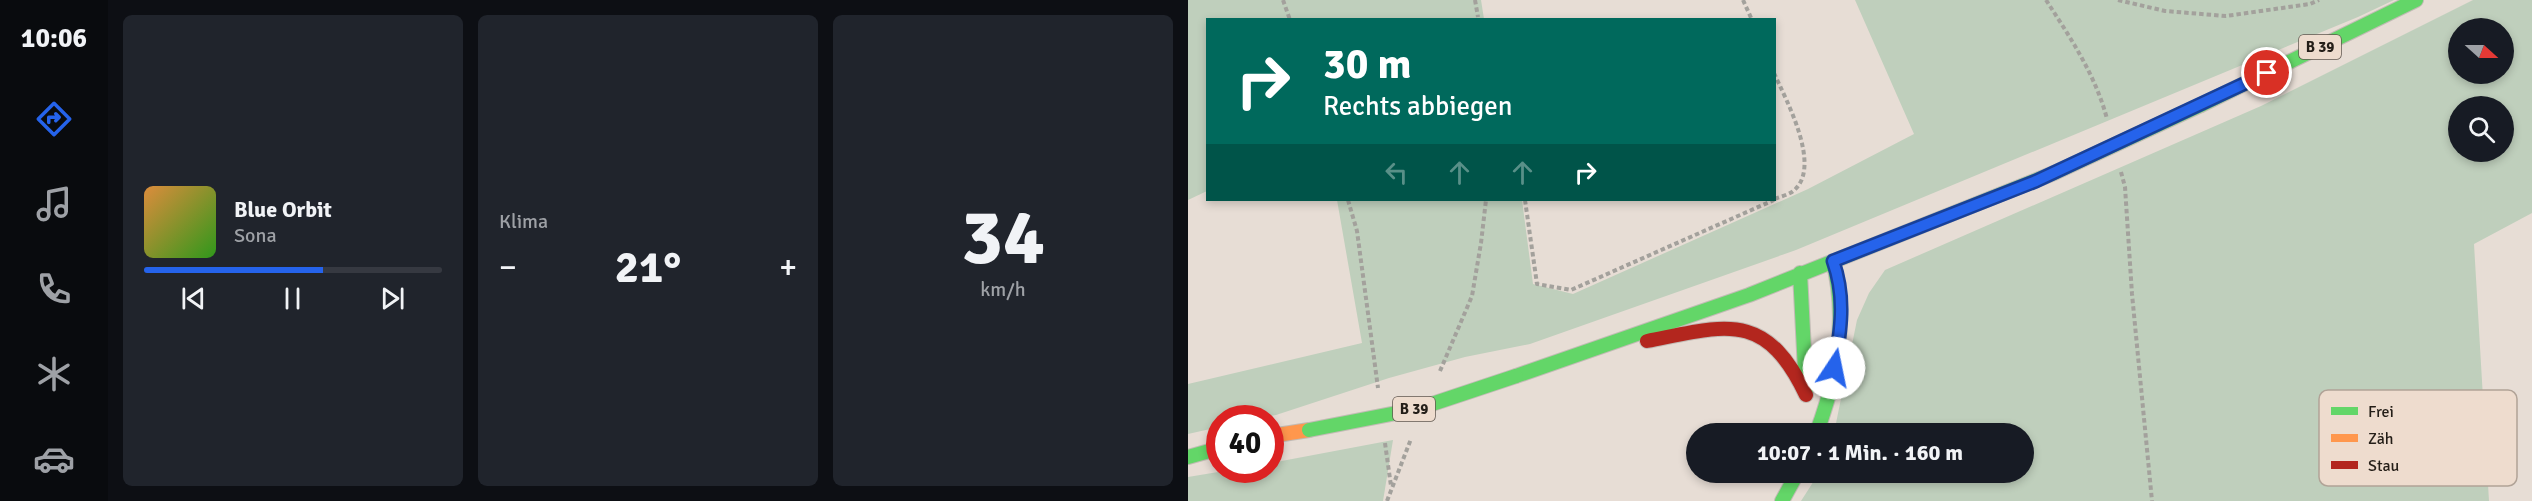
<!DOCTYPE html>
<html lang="de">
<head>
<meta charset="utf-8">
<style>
	:root { --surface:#171b24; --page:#20242c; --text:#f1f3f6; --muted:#9ea1a6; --line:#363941; --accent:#2563eb }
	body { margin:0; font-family:Signika,sans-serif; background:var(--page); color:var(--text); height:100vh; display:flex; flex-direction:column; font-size:22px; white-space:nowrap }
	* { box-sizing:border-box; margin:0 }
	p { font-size:20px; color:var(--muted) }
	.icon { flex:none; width:33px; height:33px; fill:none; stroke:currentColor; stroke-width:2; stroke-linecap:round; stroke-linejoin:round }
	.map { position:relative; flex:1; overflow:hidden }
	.drawer { display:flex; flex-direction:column; gap:15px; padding:15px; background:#0d0f14; width:1080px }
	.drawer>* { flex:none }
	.guide { position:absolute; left:18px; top:18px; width:570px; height:183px; border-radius:0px; box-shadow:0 3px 9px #0003; background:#00695c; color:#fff; overflow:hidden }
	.needle { width:39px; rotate:111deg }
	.buttons { position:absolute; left:1260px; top:18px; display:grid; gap:12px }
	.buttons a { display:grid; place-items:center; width:66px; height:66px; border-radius:50%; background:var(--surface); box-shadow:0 3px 9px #0003; font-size:30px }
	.speed { position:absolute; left:18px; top:405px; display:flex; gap:12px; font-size:30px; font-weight:700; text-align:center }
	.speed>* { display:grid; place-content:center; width:78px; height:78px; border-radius:50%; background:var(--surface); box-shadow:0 3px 9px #0003; line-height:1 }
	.speed .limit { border:9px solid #d22; background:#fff; color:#111 }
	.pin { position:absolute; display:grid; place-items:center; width:51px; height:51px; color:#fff; margin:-26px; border:3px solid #fff; border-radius:50%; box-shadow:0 2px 6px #0007 }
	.me { position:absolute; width:66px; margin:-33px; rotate:11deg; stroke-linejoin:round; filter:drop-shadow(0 0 4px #0008) }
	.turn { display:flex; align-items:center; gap:21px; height:126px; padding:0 18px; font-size:27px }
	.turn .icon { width:78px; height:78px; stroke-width:2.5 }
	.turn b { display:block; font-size:42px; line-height:51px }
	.lanes { display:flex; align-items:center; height:57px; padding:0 18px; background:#0003; justify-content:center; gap:30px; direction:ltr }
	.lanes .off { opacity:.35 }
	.big { font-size:45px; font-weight:700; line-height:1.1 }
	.drawer .widget { flex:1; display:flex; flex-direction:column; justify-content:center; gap:9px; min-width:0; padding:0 21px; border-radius:9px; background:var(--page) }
	.drawer .dial { align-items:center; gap:0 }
	.dial b { font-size:78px; line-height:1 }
	.song { display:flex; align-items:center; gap:18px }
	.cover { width:72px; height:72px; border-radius:9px; background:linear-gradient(135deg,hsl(30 70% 55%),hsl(110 70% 35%)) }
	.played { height:6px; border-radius:3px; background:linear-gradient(90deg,var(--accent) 60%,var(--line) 60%) }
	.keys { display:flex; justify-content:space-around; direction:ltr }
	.heat { display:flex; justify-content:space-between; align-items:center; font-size:33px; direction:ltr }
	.drawer .tiles { flex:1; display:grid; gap:15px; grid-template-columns:repeat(3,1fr) }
	.trip { position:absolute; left:498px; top:423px; width:348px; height:60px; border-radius:30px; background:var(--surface); box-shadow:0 3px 9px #0003; font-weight:700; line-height:60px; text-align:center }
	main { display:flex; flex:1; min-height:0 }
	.menu { display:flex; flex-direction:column; width:108px; justify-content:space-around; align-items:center; background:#090b0e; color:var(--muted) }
	.menu .icon { width:42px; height:42px }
	.menu .on { color:var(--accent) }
	.menu b { font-size:27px; color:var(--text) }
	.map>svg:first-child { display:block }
	.green { fill:#bfcfbc; fill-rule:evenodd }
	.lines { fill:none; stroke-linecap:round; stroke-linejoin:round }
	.fast-casing { stroke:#c2bbb5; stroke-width:16 }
	.slow-casing { stroke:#c2bbb5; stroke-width:16 }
	.jam-casing { stroke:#c2bbb5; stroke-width:16 }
	.path { stroke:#a3a19c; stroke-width:4; stroke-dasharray:4.5 3; stroke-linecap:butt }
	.fast { stroke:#63d668; stroke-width:14 }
	.slow { stroke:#ff974d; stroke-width:14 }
	.jam { stroke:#b3261e; stroke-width:14 }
	.fast-bridge-casing { stroke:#c2bbb5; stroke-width:16; stroke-linecap:butt }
	.fast-bridge { stroke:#63d668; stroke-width:14 }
	.route-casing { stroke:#184099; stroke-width:15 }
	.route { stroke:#2563eb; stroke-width:10 }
	.labels { text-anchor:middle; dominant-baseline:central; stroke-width:6; stroke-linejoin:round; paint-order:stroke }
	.shield { fill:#eedcce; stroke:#61574f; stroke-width:1.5 }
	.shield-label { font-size:15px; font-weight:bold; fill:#241e18 }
	.key { fill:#eedcce; stroke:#b1a397; stroke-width:1.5 }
	.key-label { font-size:16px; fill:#241e18 }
</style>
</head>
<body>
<main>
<nav class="menu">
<b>10:06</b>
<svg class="icon on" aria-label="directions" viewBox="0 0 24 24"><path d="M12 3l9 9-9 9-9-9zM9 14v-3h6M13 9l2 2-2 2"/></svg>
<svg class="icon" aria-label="music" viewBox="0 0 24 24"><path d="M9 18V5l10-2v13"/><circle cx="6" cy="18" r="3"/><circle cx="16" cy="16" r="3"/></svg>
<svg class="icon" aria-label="phone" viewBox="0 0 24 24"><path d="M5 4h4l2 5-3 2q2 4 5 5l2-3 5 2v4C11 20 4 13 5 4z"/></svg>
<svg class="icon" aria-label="climate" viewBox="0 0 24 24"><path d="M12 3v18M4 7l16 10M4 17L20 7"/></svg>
<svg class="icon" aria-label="car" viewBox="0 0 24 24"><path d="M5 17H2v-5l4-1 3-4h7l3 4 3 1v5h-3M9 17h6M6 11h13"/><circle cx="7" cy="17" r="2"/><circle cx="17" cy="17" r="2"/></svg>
</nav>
<section class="drawer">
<div class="tiles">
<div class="widget">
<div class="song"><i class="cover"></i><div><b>Blue Orbit</b><p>Sona</p></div></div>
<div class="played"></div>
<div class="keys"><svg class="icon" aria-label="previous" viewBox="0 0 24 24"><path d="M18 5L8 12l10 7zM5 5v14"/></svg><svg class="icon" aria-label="pause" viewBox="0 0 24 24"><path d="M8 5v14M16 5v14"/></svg><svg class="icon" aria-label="next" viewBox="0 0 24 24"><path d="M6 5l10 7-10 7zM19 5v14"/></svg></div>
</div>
<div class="widget"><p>Klima</p>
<div class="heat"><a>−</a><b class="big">21°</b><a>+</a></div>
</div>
<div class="widget dial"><b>34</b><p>km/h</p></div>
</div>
</section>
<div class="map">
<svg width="1344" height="501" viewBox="0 0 1344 501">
	<rect width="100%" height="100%" fill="#e7ddd5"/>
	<path class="green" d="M0 0H293L296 19 20 20 19 191 0 200Z
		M667 0H1206L1170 17 608 250 342 344 277 357 201 378 88 415 70 418H32L31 427 0 434V384L174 343 149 200H334L345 284 385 294 620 189 726 134Z
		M1285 0H1344V213L1286 244 1301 501H613L631 473 836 472V434L646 433 669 320 681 293 697 270 1073 106ZM1270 28H1316V74H1270ZM1270 106H1316V152H1270Z
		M205 440 195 501H0V477L42 470H82L83 463Z"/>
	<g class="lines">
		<g class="fast-casing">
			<path id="fast" d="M1013 105 1228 0
				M612 273 618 390
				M328 376 561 295 866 173
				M628 434C649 379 660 319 645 261
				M0 457 32 448
				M594 501 610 472"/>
		</g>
		<g class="slow-casing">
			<path id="slow" d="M82 436 121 430"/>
		</g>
		<g class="jam-casing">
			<path id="jam" d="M459 341C537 326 577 309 618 395"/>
		</g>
		<path class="path" d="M95 0 102 20
			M287 0 290 17
			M555 0 564 20
			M858 0C882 37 908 76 919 119
			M930 0 977 11 1038 16 1122 4 1131 0
			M586 73C598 100 636 169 604 192 599 195 592 197 586 199
			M933 172 937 187 944 294 964 501
			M160 200 169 231 190 388
			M337 200 349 284 383 290 586 200
			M252 371 284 296 293 243 298 200
			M197 443 203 486
			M199 501 223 439"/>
		<use href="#fast" class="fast"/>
		<use href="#slow" class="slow"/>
		<use href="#jam" class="jam"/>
		<g class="fast-bridge-casing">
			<path id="fast-bridge" d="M866 173 1013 105
				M121 430 229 409 328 376"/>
		</g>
		<use href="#fast-bridge" class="fast-bridge"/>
	</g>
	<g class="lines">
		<g class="route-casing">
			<path id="route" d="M646 368C653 331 658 297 645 261L848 181 1079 73"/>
		</g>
		<use href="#route" class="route"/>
	</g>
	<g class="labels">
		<g class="shield">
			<rect x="1111" y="35" width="42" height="24" rx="4.5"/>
			<rect x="205" y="397" width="42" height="24" rx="4.5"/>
		</g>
		<g class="shield-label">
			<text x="1132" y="47">B 39</text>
			<text x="226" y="409">B 39</text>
		</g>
	</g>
	<rect x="1131" y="390" width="198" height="96" rx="9" class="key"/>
	<rect x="1143" y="407" width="27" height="8" fill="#63d668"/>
	<rect x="1143" y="434" width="27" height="8" fill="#ff974d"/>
	<rect x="1143" y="461" width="27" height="8" fill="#b3261e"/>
	<g class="key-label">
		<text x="1180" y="417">Frei</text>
		<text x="1180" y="444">Zäh</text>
		<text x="1180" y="471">Stau</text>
	</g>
</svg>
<div class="buttons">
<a><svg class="needle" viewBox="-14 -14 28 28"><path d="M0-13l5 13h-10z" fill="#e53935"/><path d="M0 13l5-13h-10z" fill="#9ea1a6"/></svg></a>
<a><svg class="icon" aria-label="search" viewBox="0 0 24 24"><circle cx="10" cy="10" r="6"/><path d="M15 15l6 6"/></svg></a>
</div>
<div class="speed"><div class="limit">40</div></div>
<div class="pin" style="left:1079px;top:73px;background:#d93025"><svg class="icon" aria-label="arrive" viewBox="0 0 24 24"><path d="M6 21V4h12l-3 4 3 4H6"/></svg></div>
<svg class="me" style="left:646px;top:368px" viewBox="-20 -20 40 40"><circle r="19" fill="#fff"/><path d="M0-13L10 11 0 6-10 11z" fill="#2563eb"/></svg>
<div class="trip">10:07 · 1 Min. · 160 m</div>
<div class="guide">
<div class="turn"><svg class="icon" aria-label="right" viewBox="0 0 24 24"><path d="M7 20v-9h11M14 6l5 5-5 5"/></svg><div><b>30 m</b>Rechts abbiegen</div></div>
<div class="lanes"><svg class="icon off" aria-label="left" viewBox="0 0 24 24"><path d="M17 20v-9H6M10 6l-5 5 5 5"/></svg><svg class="icon off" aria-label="ahead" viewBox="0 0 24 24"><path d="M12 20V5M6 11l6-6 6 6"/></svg><svg class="icon off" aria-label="ahead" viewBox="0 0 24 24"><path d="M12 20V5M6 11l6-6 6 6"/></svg><svg class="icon" aria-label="right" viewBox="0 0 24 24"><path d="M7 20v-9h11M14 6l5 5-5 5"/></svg></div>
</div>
</div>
</main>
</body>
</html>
